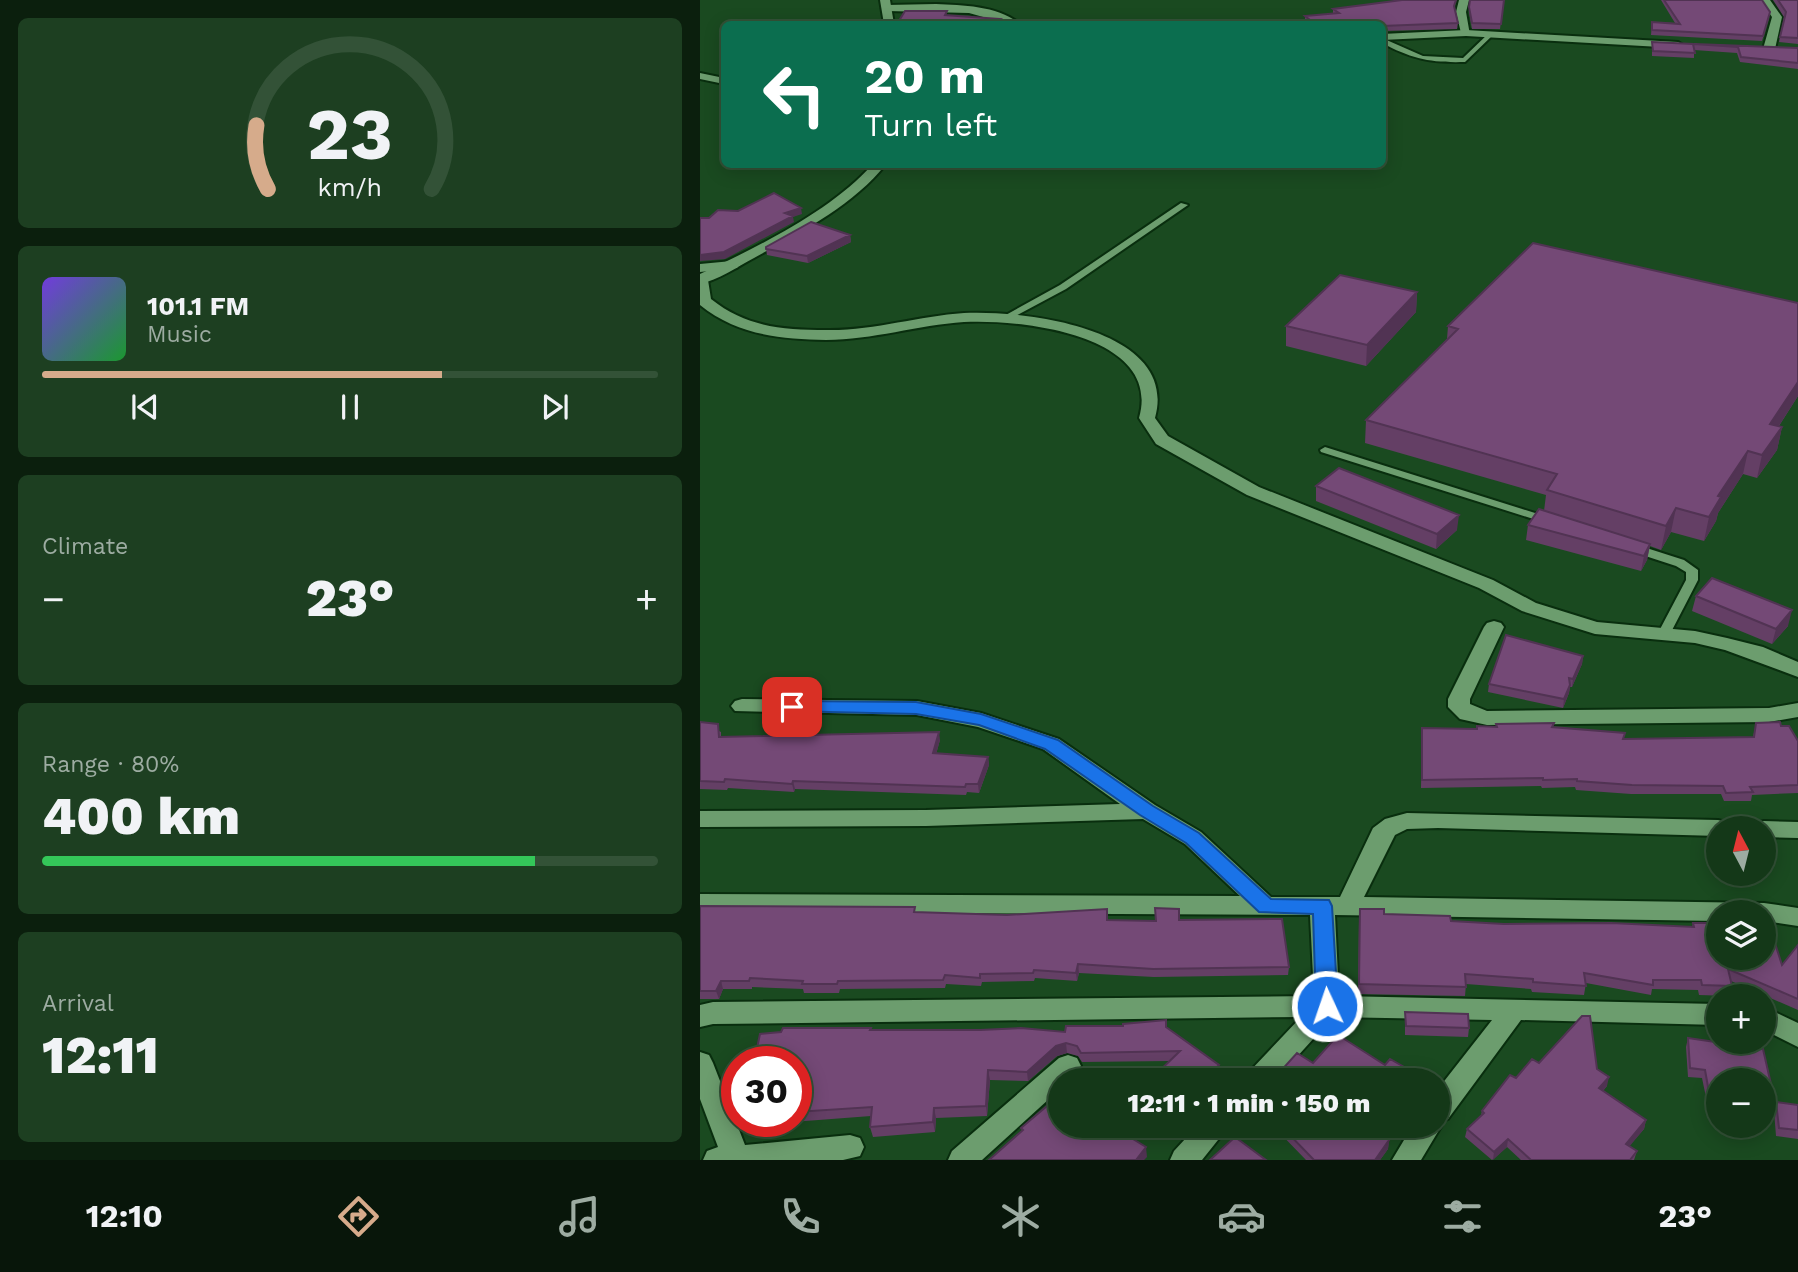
<!DOCTYPE html>
<html lang="en">
<head>
<meta charset="utf-8">
<style>
	:root { --surface:#143818; --page:#1d3f21; --text:#f1f3f6; --muted:#9daca2; --line:#335237; --accent:#d6ab8b }
	body { margin:0; font-family:"Work Sans",sans-serif; background:var(--page); color:var(--text); height:100vh; display:flex; flex-direction:column; font-size:26px; white-space:nowrap }
	* { box-sizing:border-box; margin:0 }
	p { font-size:23px; color:var(--muted) }
	.icon { flex:none; width:38px; height:38px; fill:none; stroke:currentColor; stroke-width:2; stroke-linecap:round; stroke-linejoin:round }
	.map { position:relative; flex:1; overflow:hidden }
	.side { display:flex; flex-direction:column; gap:18px; padding:18px; background:#0b1f0d; width:700px }
	.side>* { flex:none }
	.hud { position:absolute; left:21px; top:21px; width:665px; height:147px; border-radius:10px; box-shadow:0 4px 18px #0003,0 0 0 2px var(--line); background:#0b6e4f; color:#fff; overflow:hidden }
	.needle { width:46px; rotate:353deg }
	.controls { position:absolute; left:1006px; top:816px; display:grid; gap:14px }
	.controls a { display:grid; place-items:center; width:70px; height:70px; border-radius:50%; background:var(--surface); box-shadow:0 4px 18px #0003,0 0 0 2px var(--line); font-size:35px }
	.speed { position:absolute; left:21px; top:1046px; display:flex; gap:14px; font-size:35px; font-weight:700; text-align:center }
	.speed>* { display:grid; place-content:center; width:91px; height:91px; border-radius:50%; background:var(--surface); box-shadow:0 4px 18px #0003,0 0 0 2px var(--line); line-height:1 }
	.speed .limit { border:10px solid #d22; background:#fff; color:#111 }
	.pin { position:absolute; display:grid; place-items:center; width:60px; height:60px; color:#fff; margin:-30px; border-radius:14px; box-shadow:0 4px 10px #0006 }
	.me { position:absolute; width:77px; margin:-38px; rotate:357deg; stroke-linejoin:round; filter:drop-shadow(0 0 5px #0008) }
	.turn { display:flex; align-items:center; gap:24px; height:147px; padding:0 28px; font-size:32px }
	.turn .icon { width:91px; height:91px; stroke-width:2.5 }
	.turn b { display:block; font-size:49px; line-height:60px }
	.big { font-size:52px; font-weight:800; line-height:1.1 }
	.side .tile { flex:1; display:flex; flex-direction:column; justify-content:center; gap:10px; min-width:0; padding:0 24px; border-radius:10px; background:var(--page) }
	.side .dial { align-items:center; gap:0 }
	.dial svg { height:182px; overflow:visible; fill:none; stroke:var(--line); stroke-width:7; stroke-linecap:round; text-anchor:middle }
	.dial text { fill:var(--text); stroke:none }
	.song { display:flex; align-items:center; gap:21px }
	.cover { width:84px; height:84px; border-radius:10px; background:linear-gradient(135deg,hsl(260 70% 55%),hsl(130 70% 35%)) }
	.played { height:7px; border-radius:4px; background:linear-gradient(90deg,var(--accent) 65%,var(--line) 65%) }
	.keys { display:flex; justify-content:space-around; direction:ltr }
	.heat { display:flex; justify-content:space-between; align-items:center; font-size:38px; direction:ltr }
	.charge { height:10px; border-radius:5px; background:linear-gradient(90deg,#34c759 80%,var(--line) 0) }
	.trip { position:absolute; left:348px; top:1068px; width:402px; height:70px; border-radius:35px; background:var(--surface); box-shadow:0 4px 18px #0003,0 0 0 2px var(--line); font-weight:800; line-height:70px; text-align:center }
	.menu { display:flex; height:112px; justify-content:space-around; align-items:center; background:#08160a; color:var(--muted) }
	.menu .icon { width:49px; height:49px }
	.menu .current { color:var(--accent) }
	.menu b { font-size:32px; color:var(--text) }
	main { display:flex; flex:1; min-height:0 }
	.map>svg:first-child { display:block }
	.lines { fill:none; stroke-linecap:round; stroke-linejoin:round }
	.service-casing { stroke:#092e0e; stroke-width:4 }
	.minor-casing { stroke:#092e0e; stroke-width:4 }
	.tertiary-casing { stroke:#092e0e; stroke-width:4 }
	.service { fill:#6c9d6e; fill-rule:evenodd }
	.minor { fill:#6c9d6e; fill-rule:evenodd }
	.tertiary { fill:#6c9d6e; fill-rule:evenodd }
	.wall { fill:#643f65 }
	.shaded-wall { fill:#513353 }
	.building { fill:#744976; stroke:#513353; stroke-width:2 }
	.route { fill:#1a73e8; stroke:#114b97; stroke-width:2 }
</style>
</head>
<body>
<main>
<section class="side">
<div class="tile dial"><svg viewBox="0 0 100 80">
<path d="M14 69A42 42 0 1 1 86 69"/>
<path d="M14 69A42 42 0 0 1 9 41" stroke="#d6ab8b"/>
<text x="50" y="56" font-size="32" font-weight="700">23</text>
<text x="50" y="72" font-size="11">km/h</text>
</svg></div>
<div class="tile">
<div class="song"><i class="cover"></i><div><b>101.1 FM</b><p>Music</p></div></div>
<div class="played"></div>
<div class="keys"><svg class="icon" aria-label="previous" viewBox="0 0 24 24"><path d="M18 5L8 12l10 7zM5 5v14"/></svg><svg class="icon" aria-label="pause" viewBox="0 0 24 24"><path d="M8 5v14M16 5v14"/></svg><svg class="icon" aria-label="next" viewBox="0 0 24 24"><path d="M6 5l10 7-10 7zM19 5v14"/></svg></div>
</div>
<div class="tile"><p>Climate</p>
<div class="heat"><a>−</a><b class="big">23°</b><a>+</a></div>
</div>
<div class="tile"><p>Range · 80%</p><b class="big">400 km</b><div class="charge"></div></div>
<div class="tile"><p>Arrival</p><b class="big">12:11</b></div>
</section>
<div class="map">
<svg width="1098" height="1160" viewBox="0 0 1098 1160">
	<rect width="100%" height="100%" fill="#1a4a20"/>
	<g class="lines">
		<g class="service-casing">
			<path id="service" d="M789 33 794 34 765 62C731 63 712 59 682 43V38L723 56 763 58Z
				M481 203 488 205 366 289 312 318 309 319 304 316 360 285Z
				M625 447 854 519 856 521 854 523H846L621 452 620 450Z
				M934 544 984 560 998 570V580L969 636 964 637 958 633 986 580V572L976 566 930 551 928 548 930 545Z"/>
		</g>
		<g class="minor-casing">
			<path id="minor" d="M759 0H769L766 12 770 35 761 33 756 12Z
				M1060 0H1070L1082 17 1075 49 1069 52 1063 49 1072 17Z
				M236 4C263 5 299 6 320 24H308L269 13 187 11 182 8 187 5Z
				M0 73 24 78V84L0 79Z
				M32 261 37 262 39 265 37 268 0 272V264Z
				M0 276 8 280 11 299C46 327 83 330 126 330 173 331 218 316 264 313 322 310 480 328 455 418L468 436 559 487 793 580 836 603 897 622 995 631 1027 638 1063 647 1098 662V677L1025 650 995 643 895 634 822 611 779 588 547 495 456 444 439 418C463 334 319 319 264 322 218 325 172 340 126 340 80 339 37 335 0 305Z
				M794 621 801 623 804 627 770 699V704L787 711 1069 708 1098 703V717L1069 722 787 725 760 719 748 707V699L784 627 787 623Z
				M42 699 217 701 281 713 359 739 455 805 501 832 571 897H640L673 828 685 819 707 813 1018 820 1026 822 1029 828H1018V836L738 828 707 829 695 835 664 897 1064 903 1098 908V926L1064 921V912H1018V921L635 915 639 996 1018 1004V1025L821 1020 748 1119 740 1122 742 1125 721 1160H692L713 1125H738V1089L792 1020 633 1017 576 1080H546L549 1072 601 1017 13 1024 0 1027V1005L13 1002 614 996 610 915 0 912V894L540 896 485 844 443 819 226 826 0 827V811L226 810 420 804 343 749 278 727 217 715 35 711 31 706 35 701Z
				M1064 821 1098 822V838L1064 837V828H1053L1056 823Z
				M1064 1007 1098 1023V1047L1064 1030Z
				M0 1052 9 1055 13 1063 45 1145 150 1135 160 1138 164 1147 160 1156 143 1160H3L7 1151 18 1147 0 1099Z
				M368 1055 377 1058 381 1066 371 1080H360V1089L282 1160H248L252 1151 359 1058Z
				M498 1125H530L502 1160H470L474 1151Z"/>
		</g>
		<g class="tertiary-casing">
			<path id="tertiary" d="M180 0H190L194 24H184Z
				M766 30 978 42 983 45 978 48 766 36 682 40V34Z
				M173 164H186C153 206 99 233 54 258 37 267 18 280 0 284V274C57 247 130 212 173 164Z"/>
		</g>
		<use href="#service" class="service"/>
		<use href="#minor" class="minor"/>
		<use href="#tertiary" class="tertiary"/>
	</g>
	<path class="wall" d="M770 0H804L800 29H772L769 12Z
		M961 0H1062L1069 18 1062 41 951 35 952 22 975 23Z
		M1073 0H1098V44L1079 42 1084 17Z
		M633 9H754L758 23 757 29 682 31V24H608L605 22V16L633 14Z
		M952 42 1098 48V69L1040 62 1037 53 994 50V58L952 56Z
		M150 235 151 242 108 263 67 255 66 249Z
		M717 292 716 312 666 366 586 346V326Z
		M748 326 1098 396 1079 426 1082 427 1077 450 1057 478 1043 474 1018 513 1016 521 1004 541 971 532 961 550 950 546 947 560 941 571 826 540 828 525 844 511 846 495 665 443 666 420 747 339Z
		M616 486 757 530 736 549 616 501Z
		M996 596 1088 626 1072 644 992 611Z
		M883 656 882 664 872 687H870L869 693 863 708 788 692 789 684Z
		M0 722 21 732V736L240 740 236 754 288 757 289 765 279 793 267 792 266 795 95 789 94 792 28 788 27 790 0 789Z
		M1056 723 1081 726 1098 741V793L1052 795 1051 801H1024L1021 794H931L876 790 875 787 842 788 841 786 721 788 722 728 777 729 796 727V724L853 727 924 739 1053 737Z
		M0 906 215 912 408 920 456 921 479 920 589 967 588 975 454 977 379 973 377 981 335 978 334 981 282 982 281 986 246 984 245 988 140 989 139 993H104L103 989 52 987V989H23L19 999H0Z
		M684 914 751 921 804 924 992 927 993 923 1082 965 1098 945V1010L1031 981 1032 986 1030 996 999 995 998 990 952 989 951 995 886 983 884 995 832 992 831 989 766 984 765 996 658 994 659 918Z
		M705 1012 769 1028 768 1037 705 1035Z
		M466 1027 520 1074 469 1061 382 1062 378 1056 367 1053 357 1056 328 1081 290 1080 287 1116 236 1118 235 1132 173 1137 170 1127 171 1116 66 1124V1122H96V1062L171 1030 365 1032Z
		M988 1038 1063 1049 1075 1102 1072 1111 1064 1110V1080H1018V1107H1008L1002 1078 988 1077 986 1047Z
		M613 1063 685 1065 712 1080H578V1074Z
		M839 1063 897 1069 907 1086 903 1091 946 1120 944 1129 929 1146 937 1151 934 1160H821L807 1147 792 1160 765 1137 767 1129 781 1115 782 1111 816 1078Z
		M1076 1102 1098 1105V1139L1076 1136 1074 1111Z
		M572 1125H678L673 1132 689 1140 688 1149 680 1160H606Z"/>
	<path class="shaded-wall" d="M300 19V24H292Z
		M101 208 102 214 93 217 94 222 25 259 0 261V255L85 213Z
		M150 235 151 242 108 263 107 256Z
		M717 292 716 312 666 366 667 345Z
		M1098 382V396L1065 447 1070 424Z
		M1082 427 1077 450 1057 478 1062 455Z
		M1048 451 1043 474 1018 513 1016 521 1004 541 1009 517 1018 496Z
		M976 508 971 532 961 550 966 526Z
		M759 515 757 530 736 549 737 534Z
		M950 544 947 560 941 571 944 556Z
		M1092 610 1088 626 1072 644 1076 629Z
		M883 656 882 664 872 687 873 679Z
		M870 685 869 693 863 708 864 699Z
		M239 732 240 740 234 762 233 753Z
		M288 757 289 765 279 793 278 784Z
		M93 781 95 789 94 792 92 784Z
		M378 964 379 973 377 981 376 973Z
		M21 981 23 989 19 999 16 991Z
		M366 1043 367 1053 357 1056 328 1081 327 1072 356 1046Z
		M519 1065 520 1074 514 1080H504Z
		M288 1070 290 1080 287 1116 286 1106Z
		M713 1072 712 1080H707Z
		M909 1077 907 1086 897 1097 899 1088Z
		M234 1108 236 1118 235 1132 233 1122Z
		M946 1120 944 1129 924 1153 926 1144Z
		M443 1125H457L429 1145 428 1136Z
		M672 1125H678L668 1138 669 1129Z
		M808 1139 807 1147 793 1160 794 1152Z
		M689 1140 688 1149 680 1160H675Z
		M446 1147 447 1157 444 1160H436Z"/>
	<path class="building" d="M702 0H756L754 6 758 23 682 26V24H615L605 16 639 13 633 9Z
		M770 0H804L801 24 772 23 769 7Z
		M964 0H1062L1070 12 1063 36 952 30V22L980 24Z
		M1078 0H1098V38L1080 37 1086 12Z
		M205 11H247L245 15 300 19 292 24H197Z
		M952 42 993 44 995 53 953 51Z
		M994 44 1098 48V63L1041 57 1038 47Z
		M74 193 101 208 85 213 93 216 24 252 0 255V218H9L18 210 38 211Z
		M111 222 150 235 107 256 66 249V247Z
		M833 243 1098 303V382L1070 424 1082 427 1062 455 1048 451 1018 496 1021 497 1009 517 976 508 966 526 847 490 857 474 666 420 758 329 748 326Z
		M640 275 717 292 667 345 586 326Z
		M639 468 759 515 737 534 616 486Z
		M839 509 950 544 944 556 828 525Z
		M1012 578 1092 610 1076 629 996 596Z
		M806 635 883 656 873 679 869 678 870 685 864 699 789 684Z
		M0 722 18 724 19 737 239 732 233 753 288 757 278 784H266L265 787 93 781 92 784 25 779 24 782 0 781Z
		M1080 722 1081 726H1089L1098 741V785L1050 787 1053 792 1026 793 1023 786 932 785 877 781V779L843 780V778L722 780V728L777 729V726L797 727 796 724 854 723 852 727 925 733 923 739 1054 737 1056 723Z
		M0 906 215 907 214 912 307 915 407 909V920L456 921 455 908 479 909V920L582 919 589 967 453 969 378 964 376 973 334 970 333 973 280 974V978L245 975 243 980 138 981 137 984H102L103 981 50 978 49 981H21L16 991H0Z
		M660 909H684V914L750 916 751 921 804 924 911 923 994 927 993 923H1018V957H1064V925H1069L1082 965 1098 945V999L1028 969 1032 986 1002 985 1001 980H953V985L884 973 886 986 833 982V979L765 974 766 987 659 984Z
		M705 1012 768 1014 769 1028 706 1026Z
		M882 1016H890L897 1069 909 1077 899 1088 946 1120 926 1144 937 1151 930 1160H831L808 1139 794 1152 767 1129 784 1113 782 1111 810 1075 816 1078 832 1059 839 1063Z
		M466 1020V1027L519 1065 504 1080H450L480 1051 381 1053 377 1046 366 1043 356 1046 327 1072 288 1070 286 1106 234 1108 233 1122 170 1127 172 1107 96 1112V1062H54L60 1034 81 1032 83 1028H171L170 1030H280L321 1028 365 1032 366 1026H423V1024Z
		M638 1035 685 1065 690 1059 713 1072 707 1080H587L578 1074 597 1053 613 1063Z
		M988 1038 1063 1049 1075 1102 1064 1101V1080H1018V1099L1010 1098 1005 1070 990 1068Z
		M360 1095V1125H443L428 1136 446 1147 436 1160H289L323 1130 321 1128Z
		M1076 1102 1098 1105V1130L1079 1128Z
		M580 1125H672L669 1129 689 1140 675 1160H614Z
		M535 1137 566 1160H510Z"/>
	<path class="route" d="M92 701 216 702 281 714 358 740 453 806 499 833 571 899 629 900 632 906 638 1006 634 1012 627 1015 619 1012 616 1006 613 914 559 912 486 843 440 815 345 749 279 725 216 714 85 711 83 707 85 703Z"/>
</svg>
<div class="controls">
<a><svg class="needle" viewBox="-14 -14 28 28"><path d="M0-13l5 13h-10z" fill="#e53935"/><path d="M0 13l5-13h-10z" fill="#9daca2"/></svg></a>
<a><svg class="icon" aria-label="layers" viewBox="0 0 24 24"><path d="M12 4l9 5-9 5-9-5zM3 14l9 5 9-5"/></svg></a>
<a>+</a>
<a>−</a>
</div>
<div class="speed"><div class="limit">30</div></div>
<div class="pin" style="left:92px;top:707px;background:#d93025"><svg class="icon" aria-label="arrive" viewBox="0 0 24 24"><path d="M6 21V4h12l-3 4 3 4H6"/></svg></div>
<svg class="me" style="left:627px;top:1006px" viewBox="-20 -20 40 40"><circle r="17" fill="#1a73e8" stroke="#fff" stroke-width="3"/><path d="M0-11L8 9 0 5-8 9z" fill="#fff"/></svg>
<div class="trip">12:11 · 1 min · 150 m</div>
<div class="hud">
<div class="turn"><svg class="icon" aria-label="left" viewBox="0 0 24 24"><path d="M17 20v-9H6M10 6l-5 5 5 5"/></svg><div><b>20 m</b>Turn left</div></div>
</div>
</div>
</main>
<nav class="menu">
<b>12:10</b>
<svg class="icon current" aria-label="directions" viewBox="0 0 24 24"><path d="M12 3l9 9-9 9-9-9zM9 14v-3h6M13 9l2 2-2 2"/></svg>
<svg class="icon" aria-label="music" viewBox="0 0 24 24"><path d="M9 18V5l10-2v13"/><circle cx="6" cy="18" r="3"/><circle cx="16" cy="16" r="3"/></svg>
<svg class="icon" aria-label="phone" viewBox="0 0 24 24"><path d="M5 4h4l2 5-3 2q2 4 5 5l2-3 5 2v4C11 20 4 13 5 4z"/></svg>
<svg class="icon" aria-label="climate" viewBox="0 0 24 24"><path d="M12 3v18M4 7l16 10M4 17L20 7"/></svg>
<svg class="icon" aria-label="car" viewBox="0 0 24 24"><path d="M5 17H2v-5l4-1 3-4h7l3 4 3 1v5h-3M9 17h6M6 11h13"/><circle cx="7" cy="17" r="2"/><circle cx="17" cy="17" r="2"/></svg>
<svg class="icon" aria-label="filters" viewBox="0 0 24 24"><path d="M4 7h16M4 17h16"/><circle cx="9" cy="7" r="2"/><circle cx="15" cy="17" r="2"/></svg>
<b>23°</b>
</nav>
</body>
</html>
